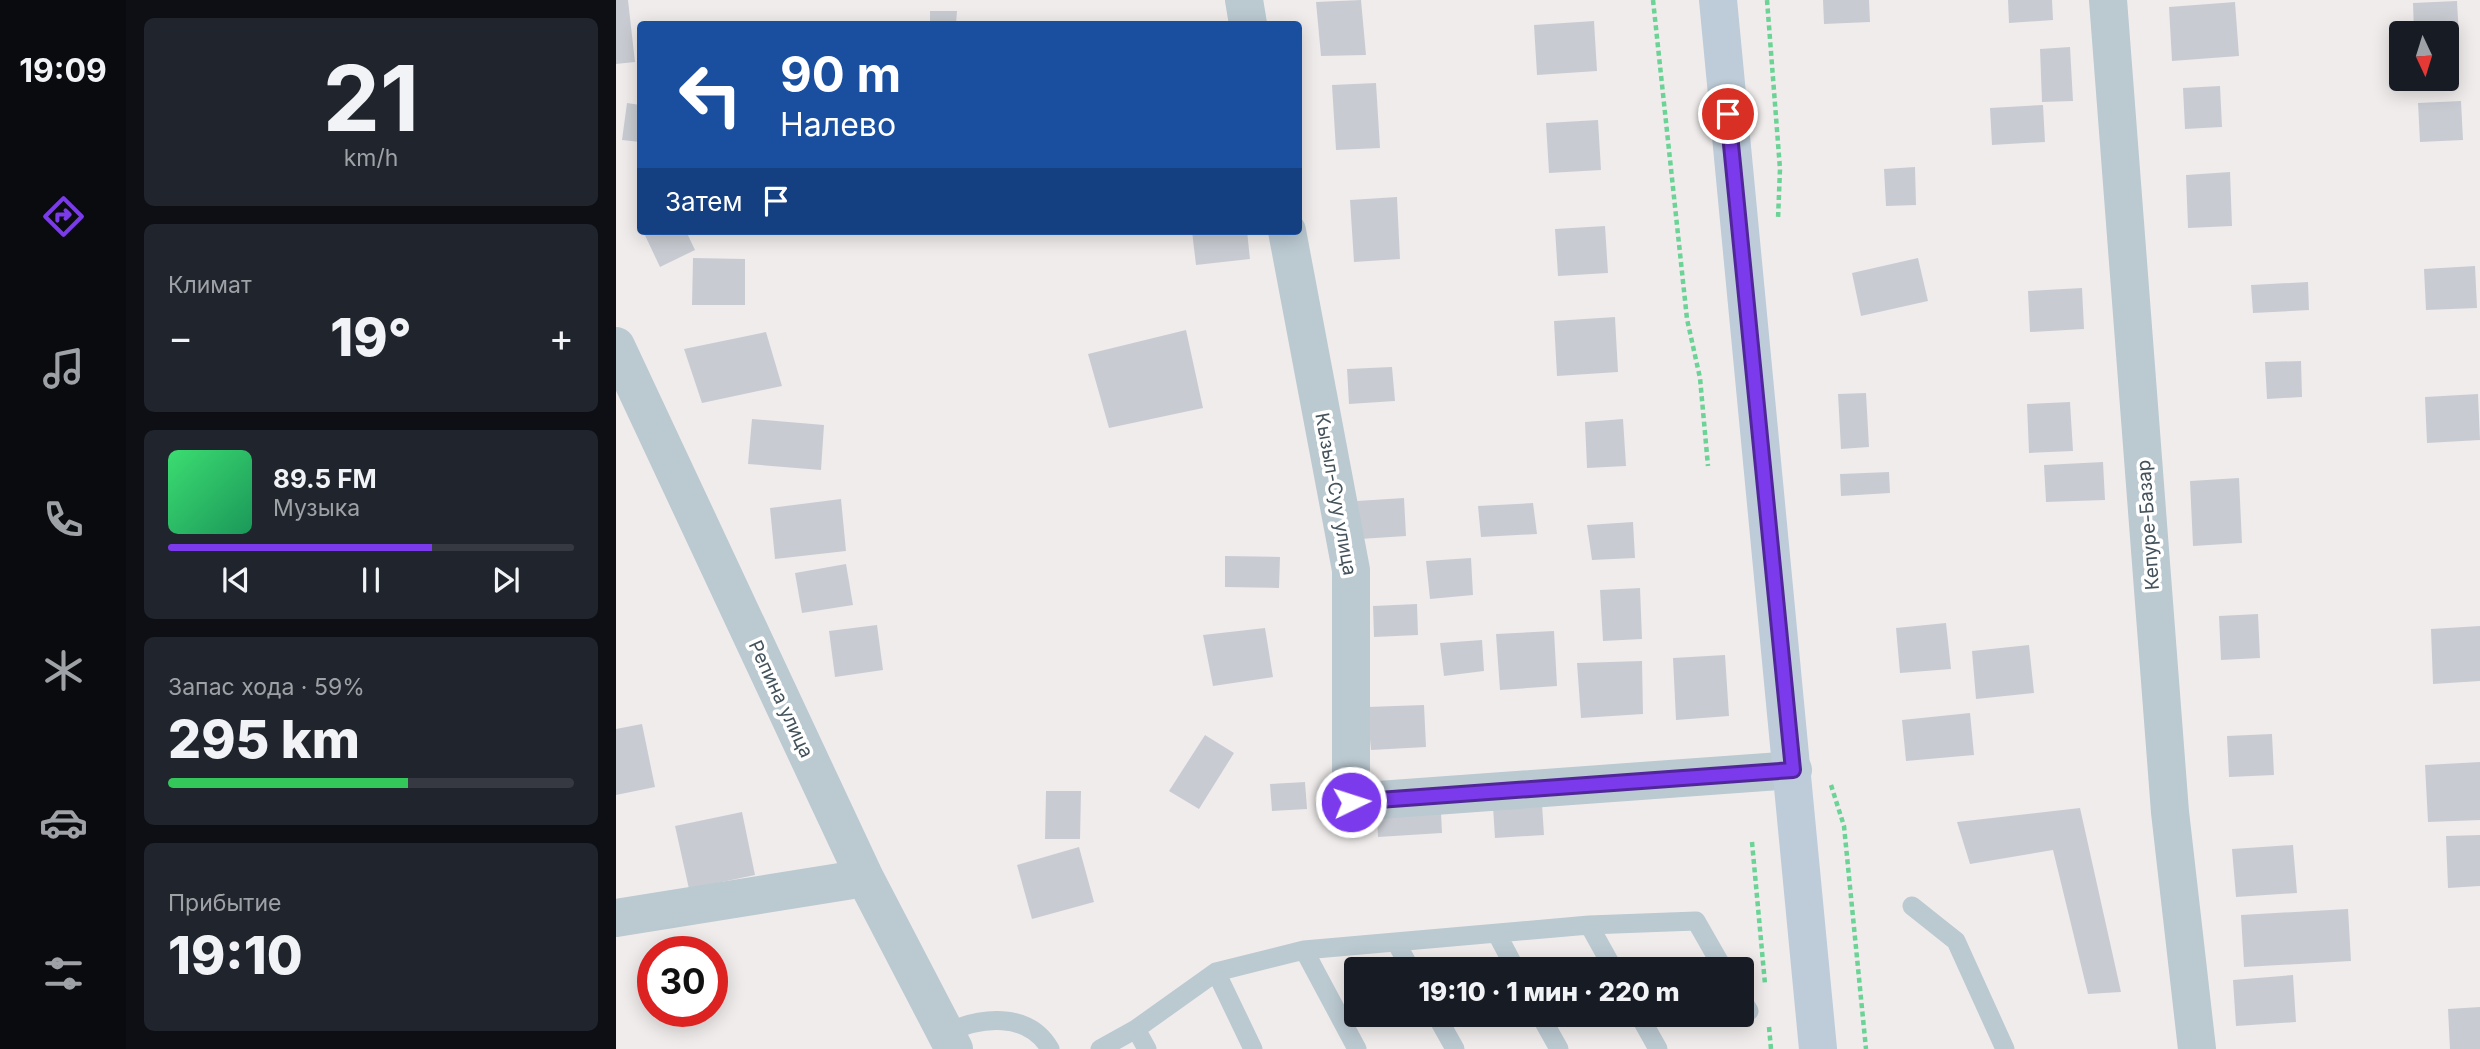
<!DOCTYPE html>
<html lang="ru">
<head>
<meta charset="utf-8">
<style>
	:root { --surface:#171b24; --page:#20242c; --text:#f1f3f6; --muted:#9ea1a6; --line:#363941; --accent:#7c3aed }
	body { margin:0; font-family:Inter,sans-serif; background:var(--page); color:var(--text); height:100vh; display:flex; flex-direction:column; font-size:26px; white-space:nowrap }
	* { box-sizing:border-box; margin:0 }
	p { font-size:23px; color:var(--muted) }
	.icon { flex:none; width:38px; height:38px; fill:none; stroke:currentColor; stroke-width:2; stroke-linecap:round; stroke-linejoin:round }
	.map { position:relative; flex:1; overflow:hidden }
	.drawer { display:flex; flex-direction:column; gap:18px; padding:18px; background:#0d0f14; width:490px }
	.drawer>* { flex:none }
	.top-card { position:absolute; left:21px; top:21px; width:665px; height:214px; border-radius:7px; box-shadow:0 4px 18px #0003; background:#1a4fa0; color:#fff; overflow:hidden }
	.needle { width:46px; rotate:176deg }
	.controls { position:absolute; left:1773px; top:21px; display:grid; gap:14px }
	.controls a { display:grid; place-items:center; width:70px; height:70px; border-radius:7px; background:var(--surface); box-shadow:0 4px 18px #0003; font-size:35px }
	.speed { position:absolute; left:21px; top:936px; display:flex; gap:14px; font-size:35px; font-weight:700; text-align:center }
	.speed>* { display:grid; place-content:center; width:91px; height:91px; border-radius:50%; background:var(--surface); box-shadow:0 4px 18px #0003; line-height:1 }
	.speed .limit { border:10px solid #d22; background:#fff; color:#111 }
	.pin { position:absolute; display:grid; place-items:center; width:60px; height:60px; color:#fff; margin:-30px; border:4px solid #fff; border-radius:50%; box-shadow:0 2px 7px #0007 }
	.me { position:absolute; width:77px; margin:-38px; rotate:86deg; stroke-linejoin:round; filter:drop-shadow(0 0 5px #0008) }
	.turn { display:flex; align-items:center; gap:24px; height:147px; padding:0 28px; font-size:32px }
	.turn .icon { width:91px; height:91px; stroke-width:2.5 }
	.turn b { display:block; font-size:49px; line-height:60px }
	.then { display:flex; align-items:center; height:66px; padding:0 28px; background:#0003; gap:14px; font-size:26px }
	.big { font-size:52px; font-weight:800; line-height:1.1 }
	.drawer .card { flex:1; display:flex; flex-direction:column; justify-content:center; gap:10px; min-width:0; padding:0 24px; border-radius:10px; background:var(--page) }
	.drawer .dial { align-items:center; gap:0 }
	.dial b { font-size:91px; line-height:1 }
	.song { display:flex; align-items:center; gap:21px }
	.cover { width:84px; height:84px; border-radius:10px; background:linear-gradient(135deg,hsl(140 70% 55%),hsl(150 70% 35%)) }
	.played { height:7px; border-radius:4px; background:linear-gradient(90deg,var(--accent) 65%,var(--line) 65%) }
	.keys { display:flex; justify-content:space-around; direction:ltr }
	.heat { display:flex; justify-content:space-between; align-items:center; font-size:38px; direction:ltr }
	.charge { height:10px; border-radius:5px; background:linear-gradient(90deg,#34c759 59%,var(--line) 0) }
	.trip { position:absolute; left:728px; top:957px; width:410px; height:70px; border-radius:7px; background:var(--surface); box-shadow:0 4px 18px #0003; font-weight:800; line-height:70px; text-align:center }
	main { display:flex; flex:1; min-height:0 }
	.menu { display:flex; flex-direction:column; width:126px; justify-content:space-around; align-items:center; background:#090b0e; color:var(--muted) }
	.menu .icon { width:49px; height:49px }
	.menu .on { color:var(--accent) }
	.menu b { font-size:32px; color:var(--text) }
	.map>svg:first-child { display:block }
	.building { fill:#c8ccd2 }
	.lines { fill:none; stroke-linecap:round; stroke-linejoin:round }
	.path { stroke:#6ad395; stroke-width:4.5; stroke-dasharray:5 3.5; stroke-linecap:butt }
	.lane { stroke:#bbc9d1; stroke-width:19 }
	.street { stroke:#bbc9d1; stroke-width:38 }
	.secondary { stroke:#bdccd8; stroke-width:38 }
	.route-casing { stroke:#51269a; stroke-width:18 }
	.route { stroke:#7c3aed; stroke-width:12 }
	.labels { text-anchor:middle; dominant-baseline:central; stroke-width:7; stroke-linejoin:round; paint-order:stroke }
	.street-label { font-size:19px; fill:#43525b; stroke:#fff }
</style>
</head>
<body>
<main>
<nav class="menu">
<b>19:09</b>
<svg class="icon on" aria-label="directions" viewBox="0 0 24 24"><path d="M12 3l9 9-9 9-9-9zM9 14v-3h6M13 9l2 2-2 2"/></svg>
<svg class="icon" aria-label="music" viewBox="0 0 24 24"><path d="M9 18V5l10-2v13"/><circle cx="6" cy="18" r="3"/><circle cx="16" cy="16" r="3"/></svg>
<svg class="icon" aria-label="phone" viewBox="0 0 24 24"><path d="M5 4h4l2 5-3 2q2 4 5 5l2-3 5 2v4C11 20 4 13 5 4z"/></svg>
<svg class="icon" aria-label="climate" viewBox="0 0 24 24"><path d="M12 3v18M4 7l16 10M4 17L20 7"/></svg>
<svg class="icon" aria-label="car" viewBox="0 0 24 24"><path d="M5 17H2v-5l4-1 3-4h7l3 4 3 1v5h-3M9 17h6M6 11h13"/><circle cx="7" cy="17" r="2"/><circle cx="17" cy="17" r="2"/></svg>
<svg class="icon" aria-label="filters" viewBox="0 0 24 24"><path d="M4 7h16M4 17h16"/><circle cx="9" cy="7" r="2"/><circle cx="15" cy="17" r="2"/></svg>
</nav>
<section class="drawer">
<div class="card dial"><b>21</b><p>km/h</p></div>
<div class="card"><p>Климат</p>
<div class="heat"><a>−</a><b class="big">19°</b><a>+</a></div>
</div>
<div class="card">
<div class="song"><i class="cover"></i><div><b>89.5 FM</b><p>Музыка</p></div></div>
<div class="played"></div>
<div class="keys"><svg class="icon" aria-label="previous" viewBox="0 0 24 24"><path d="M18 5L8 12l10 7zM5 5v14"/></svg><svg class="icon" aria-label="pause" viewBox="0 0 24 24"><path d="M8 5v14M16 5v14"/></svg><svg class="icon" aria-label="next" viewBox="0 0 24 24"><path d="M6 5l10 7-10 7zM19 5v14"/></svg></div>
</div>
<div class="card"><p>Запас хода · 59%</p><b class="big">295 km</b><div class="charge"></div></div>
<div class="card"><p>Прибытие</p><b class="big">19:10</b></div>
</section>
<div class="map">
<svg width="1864" height="1049" viewBox="0 0 1864 1049">
	<rect width="100%" height="100%" fill="#f0ecec"/>
	<path class="building" d="M0 0H12L19 62 0 64Z
		M745 0 750 55 705 56 700 2Z
		M1207 0H1253L1254 22 1208 24Z
		M1392 0H1436L1437 20 1393 23Z
		M1841 1 1843 38H1830V33H1798L1797 3Z
		M1619 2 1623 56 1556 61 1553 7Z
		M314 11H341L340 24H314Z
		M978 21 981 71 921 75 918 25Z
		M1454 47 1457 101 1426 102 1424 49Z
		M760 83 764 148 720 150 716 85Z
		M1604 86 1606 127 1569 129 1567 88Z
		M1845 101 1847 140 1804 142 1802 103Z
		M11 103 24 105V142L6 140Z
		M1427 105 1429 142 1376 145 1374 108Z
		M982 120 985 170 933 173 930 123Z
		M1299 167 1300 205 1270 206 1268 169Z
		M1614 172 1616 226 1572 228 1570 175Z
		M781 197 784 259 738 262 734 200Z
		M989 226 992 273 942 276 939 229Z
		M27 231H70L79 250 44 267Z
		M576 231H631L634 259 580 265Z
		M77 258 129 259V305H76Z
		M1302 258 1312 301 1245 316 1236 273Z
		M1859 266 1861 308 1810 310 1808 269Z
		M1692 282 1693 310 1637 313 1635 285Z
		M1466 288 1468 329 1414 332 1412 291Z
		M999 317 1002 372 941 376 938 321Z
		M570 330 587 408 493 428 472 354Z
		M150 332 166 386 86 403 68 349Z
		M1685 361 1686 397 1651 399 1649 362Z
		M776 367 779 401 733 404 731 369Z
		M1250 393 1253 447 1225 449 1222 394Z
		M1862 394 1864 440 1811 443 1809 397Z
		M1454 402 1457 451 1413 453 1411 404Z
		M136 419 208 425 205 470 132 464Z
		M1007 419 1010 466 971 468 969 422Z
		M1487 462 1489 500 1430 502 1428 465Z
		M1273 472 1274 493 1225 496 1224 474Z
		M1623 478 1626 543 1577 546 1574 481Z
		M788 498 790 536 744 539 741 501Z
		M225 499 230 551 159 559 154 508Z
		M917 503 921 534 865 537 862 506Z
		M1017 522 1019 558 976 560 971 525Z
		M609 556 664 557 663 588 609 587Z
		M855 558 857 595 814 599 810 561Z
		M230 564 237 605 186 613 179 573Z
		M1024 588 1026 639 987 641 984 590Z
		M801 604 802 635 758 637 757 606Z
		M1642 614 1644 658 1605 660 1603 616Z
		M1330 623 1335 669 1284 673 1280 628Z
		M261 625 267 670 219 677 213 631Z
		M1864 626V681L1817 684 1815 629Z
		M649 628 657 677 597 686 587 635Z
		M938 631 941 686 884 690 880 634Z
		M866 640 868 671 828 676 824 643Z
		M1413 645 1418 693 1360 699 1356 651Z
		M1109 655 1113 716 1060 720 1057 658Z
		M1026 661 1027 714 965 718 961 663Z
		M808 705 810 747 755 750 751 707Z
		M1354 713 1358 755 1290 761 1286 720Z
		M26 724 39 787 0 795V729Z
		M1656 734 1658 775 1613 777 1611 736Z
		M589 735 618 753 583 809 553 791Z
		M1864 762V820L1812 822 1809 765Z
		M689 782 691 809 656 811 654 784Z
		M430 791H465L464 839H429Z
		M926 804 928 835 879 838 877 807Z
		M1464 808 1505 992 1472 994 1437 850 1354 864 1341 822Z
		M126 812 139 875 73 889 59 826Z
		M825 812 826 833 762 837 761 816Z
		M1864 835V886L1832 888 1830 836Z
		M1677 845 1681 893 1620 897 1616 849Z
		M463 847 478 902 416 919 401 865Z
		M1732 909 1735 961 1628 967 1625 915Z
		M1677 975 1680 1022 1620 1026 1617 980Z
		M1864 1007V1049H1834L1832 1009Z"/>
	<g class="lines">
		<path class="path" d="M1037 0 1071 319 1084 378 1092 466
			M1151 0 1164 169 1162 219
			M1215 785 1228 826 1250 1049
			M1136 842 1149 984
			M1153 1027 1155 1049"/>
		<path class="lane" d="M1296 906 1340 941 1389 1049
			M973 925 998 970
			M881 934 900 970
			M781 944 795 970
			M688 950 741 1049
			M600 972 637 1049
			M1125 998 1133 1011
			M820 1015 839 1049
			M924 1015 943 1049
			M1023 1015 1042 1049
			M520 1029 531 1049
			M330 1033C364 1017 412 1011 434 1049
			M484 1049 520 1029 600 972 688 950 973 925 1080 921 1108 970"/>
		<path class="street" d="M628 0 632 24
			M1492 0 1554 812 1581 1049
			M671 231 735 570V802L1177 770
			M0 346 249 878 338 1049
			M0 918 249 878"/>
		<path class="secondary" d="M1102 0 1202 1049"/>
	</g>
	<g class="lines">
		<g class="route-casing">
			<path id="route" d="M735 802 1177 770 1112 114"/>
		</g>
		<use href="#route" class="route"/>
	</g>
	<g class="labels">
		<g class="street-label">
			<text transform="translate(720 494) rotate(80)">Кызыл-Суу улица</text>
			<text transform="translate(1532 525) rotate(-94)">Кепуре-Базар</text>
			<text transform="translate(165 699) rotate(65)">Репина улица</text>
		</g>
	</g>
</svg>
<div class="controls">
<a><svg class="needle" viewBox="-14 -14 28 28"><path d="M0-13l5 13h-10z" fill="#e53935"/><path d="M0 13l5-13h-10z" fill="#9ea1a6"/></svg></a>
</div>
<div class="speed"><div class="limit">30</div></div>
<div class="pin" style="left:1112px;top:114px;background:#d93025"><svg class="icon" aria-label="arrive" viewBox="0 0 24 24"><path d="M6 21V4h12l-3 4 3 4H6"/></svg></div>
<svg class="me" style="left:735px;top:802px" viewBox="-20 -20 40 40"><circle r="17" fill="#7c3aed" stroke="#fff" stroke-width="3"/><path d="M0-11L8 9 0 5-8 9z" fill="#fff"/></svg>
<div class="trip">19:10 · 1 мин · 220 m</div>
<div class="top-card">
<div class="turn"><svg class="icon" aria-label="left" viewBox="0 0 24 24"><path d="M17 20v-9H6M10 6l-5 5 5 5"/></svg><div><b>90 m</b>Налево</div></div>
<div class="then">Затем<svg class="icon" aria-label="arrive" viewBox="0 0 24 24"><path d="M6 21V4h12l-3 4 3 4H6"/></svg></div>
</div>
</div>
</main>
</body>
</html>
